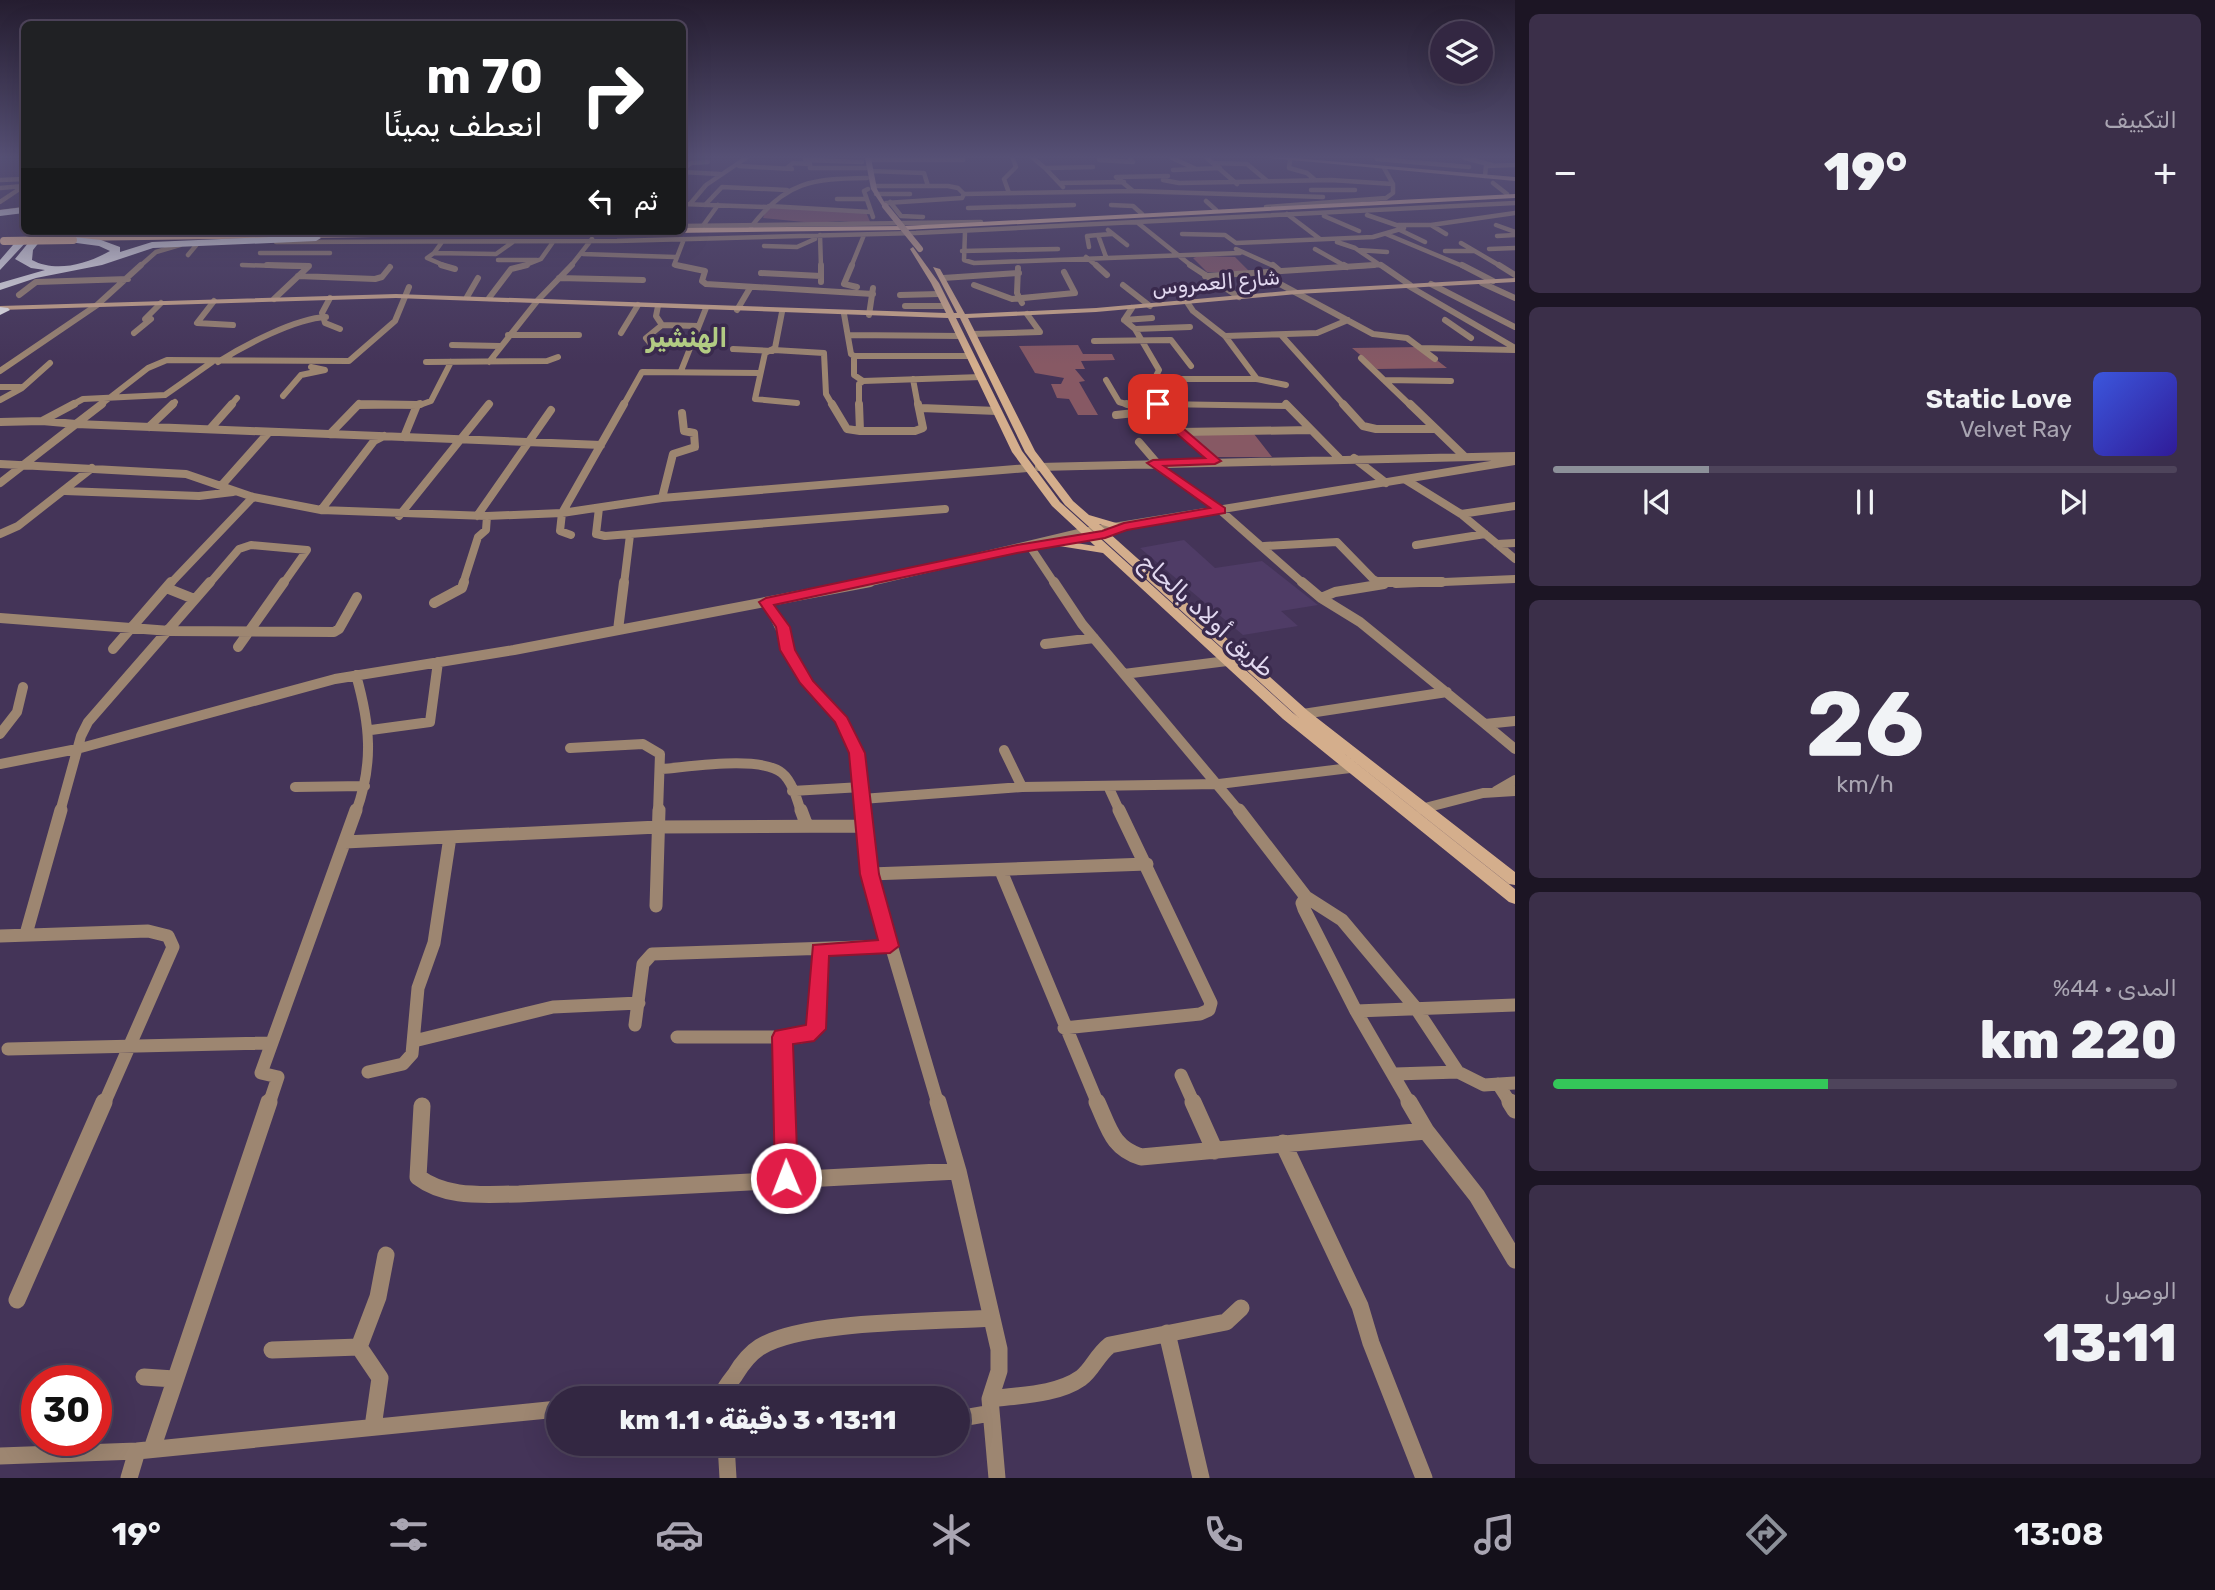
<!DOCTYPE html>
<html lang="ar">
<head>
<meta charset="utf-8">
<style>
	:root { --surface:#332742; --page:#3b2f49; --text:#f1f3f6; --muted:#a9a5b2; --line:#4e445b; --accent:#8c9099 }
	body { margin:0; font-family:Rubik,Cairo,sans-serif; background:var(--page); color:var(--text); direction:rtl; height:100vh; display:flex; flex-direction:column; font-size:26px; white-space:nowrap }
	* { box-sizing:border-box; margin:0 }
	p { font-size:23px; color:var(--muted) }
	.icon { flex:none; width:38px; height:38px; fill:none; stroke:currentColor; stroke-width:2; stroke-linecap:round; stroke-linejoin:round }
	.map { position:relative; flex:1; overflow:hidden; direction:ltr }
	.panel { display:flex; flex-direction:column; gap:14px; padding:14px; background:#1c1524; width:700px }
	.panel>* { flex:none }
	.top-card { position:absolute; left:21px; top:21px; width:665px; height:214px; border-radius:10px; box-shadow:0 7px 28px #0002,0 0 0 2px var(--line); direction:rtl; background:#202124; color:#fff; overflow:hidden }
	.fabs { position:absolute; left:1430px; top:21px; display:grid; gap:14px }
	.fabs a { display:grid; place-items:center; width:63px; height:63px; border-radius:50%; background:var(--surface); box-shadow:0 7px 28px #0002,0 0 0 2px var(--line); font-size:35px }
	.speed { position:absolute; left:21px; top:1365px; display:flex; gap:14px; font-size:35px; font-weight:700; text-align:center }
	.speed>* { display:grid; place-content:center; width:91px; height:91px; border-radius:50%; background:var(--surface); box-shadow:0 7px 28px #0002,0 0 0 2px var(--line); line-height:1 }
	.speed .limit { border:10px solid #d22; background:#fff; color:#111 }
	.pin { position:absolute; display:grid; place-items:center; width:60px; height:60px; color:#fff; margin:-30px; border-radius:14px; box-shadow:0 4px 10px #0006 }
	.me { position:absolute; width:77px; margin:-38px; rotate:359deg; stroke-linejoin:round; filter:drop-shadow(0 0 5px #0008) }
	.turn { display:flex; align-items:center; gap:24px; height:147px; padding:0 28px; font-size:32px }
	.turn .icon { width:91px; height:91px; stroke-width:2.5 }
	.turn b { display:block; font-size:49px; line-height:60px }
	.then { display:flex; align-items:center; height:66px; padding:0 28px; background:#0003; gap:14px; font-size:26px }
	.big { font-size:52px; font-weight:800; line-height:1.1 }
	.panel .card { flex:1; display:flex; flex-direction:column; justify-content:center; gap:10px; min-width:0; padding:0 24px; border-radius:10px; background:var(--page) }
	.panel .dial { align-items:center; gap:0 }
	.dial b { font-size:91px; line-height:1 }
	.song { display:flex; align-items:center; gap:21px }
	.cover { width:84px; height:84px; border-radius:10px; background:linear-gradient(135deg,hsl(230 70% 55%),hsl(250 70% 35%)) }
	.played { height:7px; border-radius:4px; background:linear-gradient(90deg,var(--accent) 25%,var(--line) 25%) }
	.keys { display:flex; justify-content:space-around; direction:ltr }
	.heat { display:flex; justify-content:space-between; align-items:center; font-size:38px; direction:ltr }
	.charge { height:10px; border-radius:5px; background:linear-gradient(90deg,#34c759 44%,var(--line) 0) }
	.trip { position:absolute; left:546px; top:1386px; width:424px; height:70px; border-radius:35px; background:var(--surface); box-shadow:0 7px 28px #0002,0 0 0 2px var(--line); font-weight:800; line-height:70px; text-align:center; direction:rtl }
	.menu { display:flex; height:112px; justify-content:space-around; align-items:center; background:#14101a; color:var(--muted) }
	.menu .icon { width:49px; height:49px }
	.menu .active { color:var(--accent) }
	.menu b { font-size:32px; color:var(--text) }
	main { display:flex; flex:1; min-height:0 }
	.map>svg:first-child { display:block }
	.built { fill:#4f3c66 }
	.green { fill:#875964 }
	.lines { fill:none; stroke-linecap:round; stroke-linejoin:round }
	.street-far5 { stroke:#9d8671; stroke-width:4.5 }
	.street-far4 { stroke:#9d8671; stroke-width:6 }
	.street-far3 { stroke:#9d8671; stroke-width:8 }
	.street-far2 { stroke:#9d8671; stroke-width:10 }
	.street-far1 { stroke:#9d8671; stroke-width:13 }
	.street { stroke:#9d8671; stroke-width:17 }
	.secondary { fill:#d4ae8c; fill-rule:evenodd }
	.primary { fill:#fdcda1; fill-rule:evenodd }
	.highway { fill:#f6f6f6; fill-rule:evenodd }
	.secondary-bridge { stroke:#d4ae8c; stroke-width:6 }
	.primary-bridge { stroke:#fdcda1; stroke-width:8 }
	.route { fill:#e11d48; stroke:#92132f; stroke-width:2 }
	.labels { text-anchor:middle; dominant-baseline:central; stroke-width:7; stroke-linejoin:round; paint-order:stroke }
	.far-street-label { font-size:21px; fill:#e2d9f0; stroke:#3a2a4d }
	.street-label { font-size:24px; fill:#e2d9f0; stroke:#3a2a4d }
	.far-district-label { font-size:26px; font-weight:bold; fill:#b2cb83; stroke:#3a2a4d }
</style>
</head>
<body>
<main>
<section class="panel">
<div class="card"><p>التكييف</p>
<div class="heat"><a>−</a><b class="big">19°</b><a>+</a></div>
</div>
<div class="card">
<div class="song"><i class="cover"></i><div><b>Static Love</b><p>Velvet Ray</p></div></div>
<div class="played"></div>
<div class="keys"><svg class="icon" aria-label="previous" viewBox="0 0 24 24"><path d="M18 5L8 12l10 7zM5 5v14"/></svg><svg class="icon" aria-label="pause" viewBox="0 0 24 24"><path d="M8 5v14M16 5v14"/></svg><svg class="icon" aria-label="next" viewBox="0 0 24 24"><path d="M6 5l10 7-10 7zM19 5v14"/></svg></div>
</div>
<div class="card dial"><b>26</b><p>km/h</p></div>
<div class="card"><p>المدى · 44%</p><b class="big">220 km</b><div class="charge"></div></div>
<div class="card"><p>الوصول</p><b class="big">13:11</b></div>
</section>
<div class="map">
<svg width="1515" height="1478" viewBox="0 0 1515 1478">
	<rect width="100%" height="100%" fill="#443458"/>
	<path class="built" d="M1184 540 1215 568 1262 561 1318 605 1281 611 1298 626 1243 635 1140 548Z"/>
	<path class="green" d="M767 207 866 212 871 224 840 221 814 223 763 218Z
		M1199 256 1235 257 1250 272H1207L1193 258Z
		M1078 345 1083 354H1112L1115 360 1081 361 1085 369H1075L1085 381 1079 382 1098 415H1078L1069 399 1057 398 1051 384H1061L1064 378 1035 373 1019 346Z
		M1420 347 1447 368 1377 369 1352 348Z
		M1254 434 1272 457H1217L1187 435Z"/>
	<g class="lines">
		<path class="street-far5" d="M1033 158 1045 168
			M1172 158 1194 168
			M1207 158 1237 184
			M1465 158 1492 165
			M1377 159 1469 167
			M805 160 862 162
			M869 160H963
			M1099 160 1133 162 1130 158
			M1290 160 1289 168 1307 173 1315 180
			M1213 163 1247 164 1266 180
			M739 166 792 169
			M787 168 793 163 810 164V168H866
			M682 170 691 163 708 162
			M1173 170 1220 168
			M870 171 924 173 928 186
			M682 172 720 174
			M1485 176 1486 166 1515 165
			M0 180 24 179
			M1163 180 1179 183 1331 180 1393 184
			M1060 183 1124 182
			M1493 183 1507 194
			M873 186H948L958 188 964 194 1133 191 1323 197
			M1063 187 1045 168 1093 167
			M0 188 24 186 0 202
			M868 189 864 191 873 217
			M1311 190H1355
			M1133 191 1116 177 1168 176
			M1009 193 1004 179 1016 167 1013 159
			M876 194H910
			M837 199H866
			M1206 201 1216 210
			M890 202 901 216 923 217
			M886 203 962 198 964 194
			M682 204 767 207
			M690 204 706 185 746 158
			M705 205 722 187 787 190
			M1111 205 1133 206 1142 214
			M769 206 870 212
			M1266 207 1386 198 1393 193V184L1384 168
			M968 208 1074 205
			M0 212 24 209
			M1287 214 1320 239
			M1367 215 1402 227
			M1324 216 1359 231
			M1138 223 1193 267
			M1398 225H1431L1446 234
			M1431 225 1515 213
			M1496 225 1515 232
			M682 226 981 222
			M702 227 718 205
			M751 227C786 181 812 179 867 178
			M1108 230 1127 245
			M1400 230 1425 242
			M175 231H381
			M965 232 964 260 974 263 1240 253
			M1182 234 1225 235 1236 243 1373 237 1404 228
			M1386 234 1465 267
			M820 235 821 267
			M1497 236 1515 235
			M684 239 674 265 685 267
			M276 242 617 241 916 233 1515 203
			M442 242 434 253 496 254 513 242
			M1337 242 1355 248 1383 267
			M1461 243 1502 267
			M764 246 797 247 815 239
			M1089 247 1087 236 1098 235
			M1236 249 1276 267
			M1315 249 1347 267
			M1489 249 1515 248
			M1358 250 1387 252
			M962 251 1058 249
			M1445 251H1474
			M260 253H330
			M434 253 427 258 448 267
			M583 254 675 257
			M188 255 198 243
			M1086 257 1098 267
			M1106 257 1098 235 1112 234
			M498 260H537
			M242 265 308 267
			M139 267 156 252 180 245
			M521 267 541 259 553 242
			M570 267 592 239
			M851 267 864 235
			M1346 267 1380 265"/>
		<path class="street-far4" d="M267 265 309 266 274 299
			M441 265 455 269
			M676 265 705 271 702 281 706 284 873 294
			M821 265V282
			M852 265 844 284 857 287
			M1096 265 1107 275
			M1190 265 1239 297
			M1273 265 1280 271
			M1344 265 1347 267
			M1381 265 1410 285
			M1462 265 1493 281
			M1499 265 1515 275
			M1018 268 1017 293 1022 303
			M761 273 821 276
			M298 276 375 279 382 277 390 267
			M1205 276 1374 265
			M559 278 643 280
			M943 278 1019 273
			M1482 283 1515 298
			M1280 284 1373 334 1407 338 1435 359
			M1431 284 1515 327
			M974 285 1012 299 1075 293 1064 272
			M1123 285 1150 306
			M1407 285 1515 348
			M19 295 36 282 128 279
			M900 295 939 294
			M467 297 478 278
			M330 298 322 313 325 323 340 329
			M489 298 511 269 527 265
			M214 301 197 323 233 325
			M1187 302 1193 311 1225 336 1257 379
			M658 306 656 316 662 325
			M905 306H945
			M1132 308 1124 320 1135 329 1159 370 1151 386 1158 400 1157 406
			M737 310 750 288
			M782 312 775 348 765 353 755 399 797 403
			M844 314 851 354 854 356V375L863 381 981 377
			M869 315 873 288
			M1124 320 1152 318
			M1445 320 1471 338
			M1135 329 1190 327
			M134 333 151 319H145L161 303
			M621 333 638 305
			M972 334 1040 332 1027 314
			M508 335H579
			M848 335 961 336
			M1225 336 1317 333 1348 320
			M1282 336 1345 406
			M1094 341 1171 340 1191 366
			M452 345 500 346
			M691 345 651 344 646 338 662 325 698 326
			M1421 348 1515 350
			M733 349 772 351
			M774 350 824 353 826 394 833 406
			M854 356H970
			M1361 358 1411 406
			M218 362C243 346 296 318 326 317
			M426 362 547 361 558 357
			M489 362 538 300 572 265
			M0 371 97 305 141 265
			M681 371 706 308
			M913 379 918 406
			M1153 379H1257L1286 385
			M1106 380 1119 402 1133 406
			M1384 380 1451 381
			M0 387H20
			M283 396 301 375 325 370 311 367
			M0 400 22 388 50 363
			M1158 404 1288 406
			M70 406 83 399 165 395 212 362
			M99 406 148 368 167 360 349 361 395 321 409 287
			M171 406 175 402
			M230 406 237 398
			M357 406 417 405
			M417 406 431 401 451 362
			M623 406 642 372 760 373
			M859 406V384L863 381"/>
		<path class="street-far3" d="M74 404 42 421 76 424
			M102 404 76 424 601 445
			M360 404 417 405
			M832 404 847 429 860 431
			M859 404 860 431H915L923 428 918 404
			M1127 404 1153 411
			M1157 404 1156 410 1215 461
			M1286 404 1339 458
			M1343 404 1363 426 1376 429H1436L1465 457
			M1410 404 1436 429
			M921 408 997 411
			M1116 415 1144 412
			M0 422 42 421
			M149 427 173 404
			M210 429 232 404
			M1180 432 1311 430
			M330 434 359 404
			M404 437 417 405 420 404
			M1139 442 1157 463
			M1354 458 1386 483
			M1153 463 1220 510 1304 584
			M0 464 186 474 253 497 321 510 487 516 562 513 662 498 1027 468
			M1039 467 1515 456
			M1406 480 1461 514 1515 559
			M0 483 76 424
			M221 486 269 432
			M65 491 199 496 233 492
			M662 498 673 454 695 447 694 433 684 431 682 413
			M599 508 596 534 605 536 945 509
			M321 510 374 441 384 436
			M1461 514 1515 506
			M399 516 489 404
			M477 516 551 410
			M0 534 18 526 92 468
			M571 535 560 531 562 513 624 404
			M1497 544 1515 543
			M1416 545 1485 534
			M1264 546 1337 542 1373 579 1383 584
			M1031 548 1055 584
			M170 584 253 497
			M209 584 239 549 251 545 307 550 283 584
			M463 584 478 537 486 530 487 516
			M624 584 630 535
			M862 584 1083 532 1515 461
			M1396 584 1515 579"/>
		<path class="street-far2" d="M1054 582 1082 624 1240 812
			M1302 582 1321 598 1360 622 1485 724 1515 721
			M1379 582H1442
			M169 589 194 599
			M1321 598 1335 592 1384 584
			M766 602C783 627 789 653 804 678 813 694 830 704 840 718 861 744 860 781 863 812
			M434 603 462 588 464 582
			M0 618 170 631 334 632 339 629 357 597
			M618 630 624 582
			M1045 644 1094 638
			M238 647 284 582
			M113 649 171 582
			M1124 674 1227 661
			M1303 714 1447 692
			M1485 724 1515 749
			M371 730 430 722 438 662
			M0 734 17 712 23 687
			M570 748 643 744 660 754 658 812
			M1004 750 1022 787
			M0 764 77 749 335 679 514 650 870 582
			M662 769C689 767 760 755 782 773 792 781 797 799 801 812
			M1108 786 1120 812
			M295 787 365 786
			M792 791 862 787
			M1496 791 1515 780
			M862 799 1022 787 1219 784 1350 768
			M1421 809 1483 793 1515 791
			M60 812 81 736 88 722 210 582
			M356 812C374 763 370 724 356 675"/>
		<path class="street-far1" d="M801 810 807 826
			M863 810 870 874 938 1104
			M1239 810 1306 897 1302 903 1304 909 1356 1011 1410 1104
			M345 842 658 827 863 826
			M1001 871 1098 1104
			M870 874 1147 864
			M1306 897 1342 920 1415 1007 1458 1072
			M656 906 659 810
			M26 934 61 810
			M0 936 148 931 168 936 173 947 104 1104
			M1356 1011 1515 1005
			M635 1025 643 964 652 954 890 946
			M1064 1028 1200 1014 1209 1010 1211 1003 1119 810
			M677 1037H800L812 1033 818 1024 820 950
			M783 1037 784 1104
			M414 1041 553 1007 639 1003
			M8 1049 270 1043
			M368 1072 403 1064 412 1054 418 988 434 943 450 837
			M1395 1074 1458 1072 1484 1085 1515 1083
			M1181 1075 1194 1104
			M1498 1084 1511 1104
			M269 1104 278 1077 261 1073 356 810"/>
		<path class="street" d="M784 1102 786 1178
			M938 1102 958 1171 999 1349V1371L990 1399 997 1478
			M1097 1102C1109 1128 1112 1148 1141 1157L1426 1131
			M1193 1102 1215 1151
			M1409 1102 1426 1131 1477 1196 1515 1260
			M1510 1102 1515 1110
			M422 1106 418 1177C447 1199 485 1194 519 1194L958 1171
			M1283 1143 1360 1306 1371 1343 1424 1478
			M17 1300 104 1102
			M1167 1333 1201 1478
			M272 1350 359 1347
			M144 1377 174 1379
			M665 1398 723 1392
			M723 1398C723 1389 730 1382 735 1375 741 1365 749 1354 760 1347 803 1320 936 1322 992 1318
			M990 1399C1019 1395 1057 1395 1081 1378 1093 1369 1096 1356 1110 1345L1226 1322 1241 1308
			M957 1419 991 1413
			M373 1427 380 1378 359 1347 378 1297 386 1255
			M726 1444 728 1478
			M152 1449 269 1102
			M0 1456 137 1451 558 1409
			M129 1478 137 1451"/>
		<path class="secondary" d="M865 158H871L877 189 887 207H883L871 189Z
			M1270 158H1294L1515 177V181Z
			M913 247 939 283 954 313H957L933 267 940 269 965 314 1096 308 1297 290 1515 278V282L1297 294 1096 312 968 318 1035 451 1073 501 1089 515 1123 525 1124 527 1119 530 1099 524 1308 711 1515 872V885L1509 884 1298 717 1065 505 1025 452 960 318H956L1022 451 1060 502 1293 713 1515 889V904L1509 902 1283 719 1103 553 1053 545 1051 543 1057 540 1095 546 1052 506 1012 452 948 318 396 298 0 310V306L396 294 946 313 931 283 910 249Z"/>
		<path class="primary" d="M1515 194V198L904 230 69 241 65 238 69 235 682 231V228L904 226Z"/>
		<path class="highway" d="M24 207V213L0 216V210Z
			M38 231H48L33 250 32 260C56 273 87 264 110 251L99 246 69 242 73 237 101 240 120 247V252L152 242 316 235 321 238 316 241 153 248 102 265 36 278 0 290V283L45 270 31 268 15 259Z
			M19 238 28 240 0 270V260Z
			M0 307 8 308 10 310 0 315Z"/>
		<path class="secondary-bridge" d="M885 206 920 249"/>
		<path class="primary-bridge" d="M4 241 73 240"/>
	</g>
	<linearGradient id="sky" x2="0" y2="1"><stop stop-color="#251d30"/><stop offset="0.43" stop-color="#565075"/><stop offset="1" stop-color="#565075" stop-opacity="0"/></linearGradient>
	<rect width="1515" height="365" fill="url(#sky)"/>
	<path class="route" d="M1154 402H1161L1163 411 1221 461 1215 464 1164 466 1225 508V513L1127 530 1105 538 1017 553 774 605 790 627 795 650 813 681 847 717 865 753 879 874 899 946 890 953 829 956 826 1029 814 1041 793 1044 798 1178 794 1185 786 1188 778 1185 775 1178 772 1037 775 1031 806 1025 813 945 878 940 860 874 849 753 835 722 800 683 780 650 776 627 759 602 766 598 1017 545 1102 531 1124 523 1210 508 1147 463 1153 460 1205 458 1154 414Z"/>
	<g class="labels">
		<g class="far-street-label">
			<text transform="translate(1216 282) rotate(-5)">شارع العمروس</text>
		</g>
		<g class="street-label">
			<text transform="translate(1207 615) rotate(42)">طريق أولاد بالحاج</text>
		</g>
		<g class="far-district-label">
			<text x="687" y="338">الهنشير</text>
		</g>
	</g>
</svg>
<div class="fabs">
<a><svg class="icon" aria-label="layers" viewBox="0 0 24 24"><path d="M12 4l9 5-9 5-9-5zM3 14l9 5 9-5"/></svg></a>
</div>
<div class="speed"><div class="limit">30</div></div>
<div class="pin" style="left:1158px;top:404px;background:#d93025"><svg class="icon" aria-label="arrive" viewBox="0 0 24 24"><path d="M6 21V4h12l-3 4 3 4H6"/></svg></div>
<svg class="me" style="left:786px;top:1178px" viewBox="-20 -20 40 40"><circle r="17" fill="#e11d48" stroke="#fff" stroke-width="3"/><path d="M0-11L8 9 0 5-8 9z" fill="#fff"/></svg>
<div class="trip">13:11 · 3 دقيقة · 1.1 km</div>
<div class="top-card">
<div class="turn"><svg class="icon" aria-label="right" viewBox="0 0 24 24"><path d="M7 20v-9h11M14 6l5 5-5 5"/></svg><div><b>70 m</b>انعطف يمينًا</div></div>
<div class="then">ثم<svg class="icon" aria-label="left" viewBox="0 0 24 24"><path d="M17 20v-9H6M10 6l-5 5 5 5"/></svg></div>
</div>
</div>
</main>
<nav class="menu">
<b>13:08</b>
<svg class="icon active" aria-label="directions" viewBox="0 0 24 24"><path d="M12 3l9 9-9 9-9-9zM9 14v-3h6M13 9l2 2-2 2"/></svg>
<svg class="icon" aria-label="music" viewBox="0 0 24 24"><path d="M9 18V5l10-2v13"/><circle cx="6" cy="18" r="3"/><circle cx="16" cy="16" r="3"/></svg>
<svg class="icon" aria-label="phone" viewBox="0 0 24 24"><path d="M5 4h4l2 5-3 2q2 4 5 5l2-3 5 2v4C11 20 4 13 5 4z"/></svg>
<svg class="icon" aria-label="climate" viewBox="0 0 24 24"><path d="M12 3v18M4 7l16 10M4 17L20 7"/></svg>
<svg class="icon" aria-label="car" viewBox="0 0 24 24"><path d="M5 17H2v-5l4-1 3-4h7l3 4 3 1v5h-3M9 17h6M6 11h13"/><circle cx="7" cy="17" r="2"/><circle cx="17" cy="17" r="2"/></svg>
<svg class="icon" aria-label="filters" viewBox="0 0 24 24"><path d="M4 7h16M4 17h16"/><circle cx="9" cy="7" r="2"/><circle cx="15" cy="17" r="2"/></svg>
<b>19°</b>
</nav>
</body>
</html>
